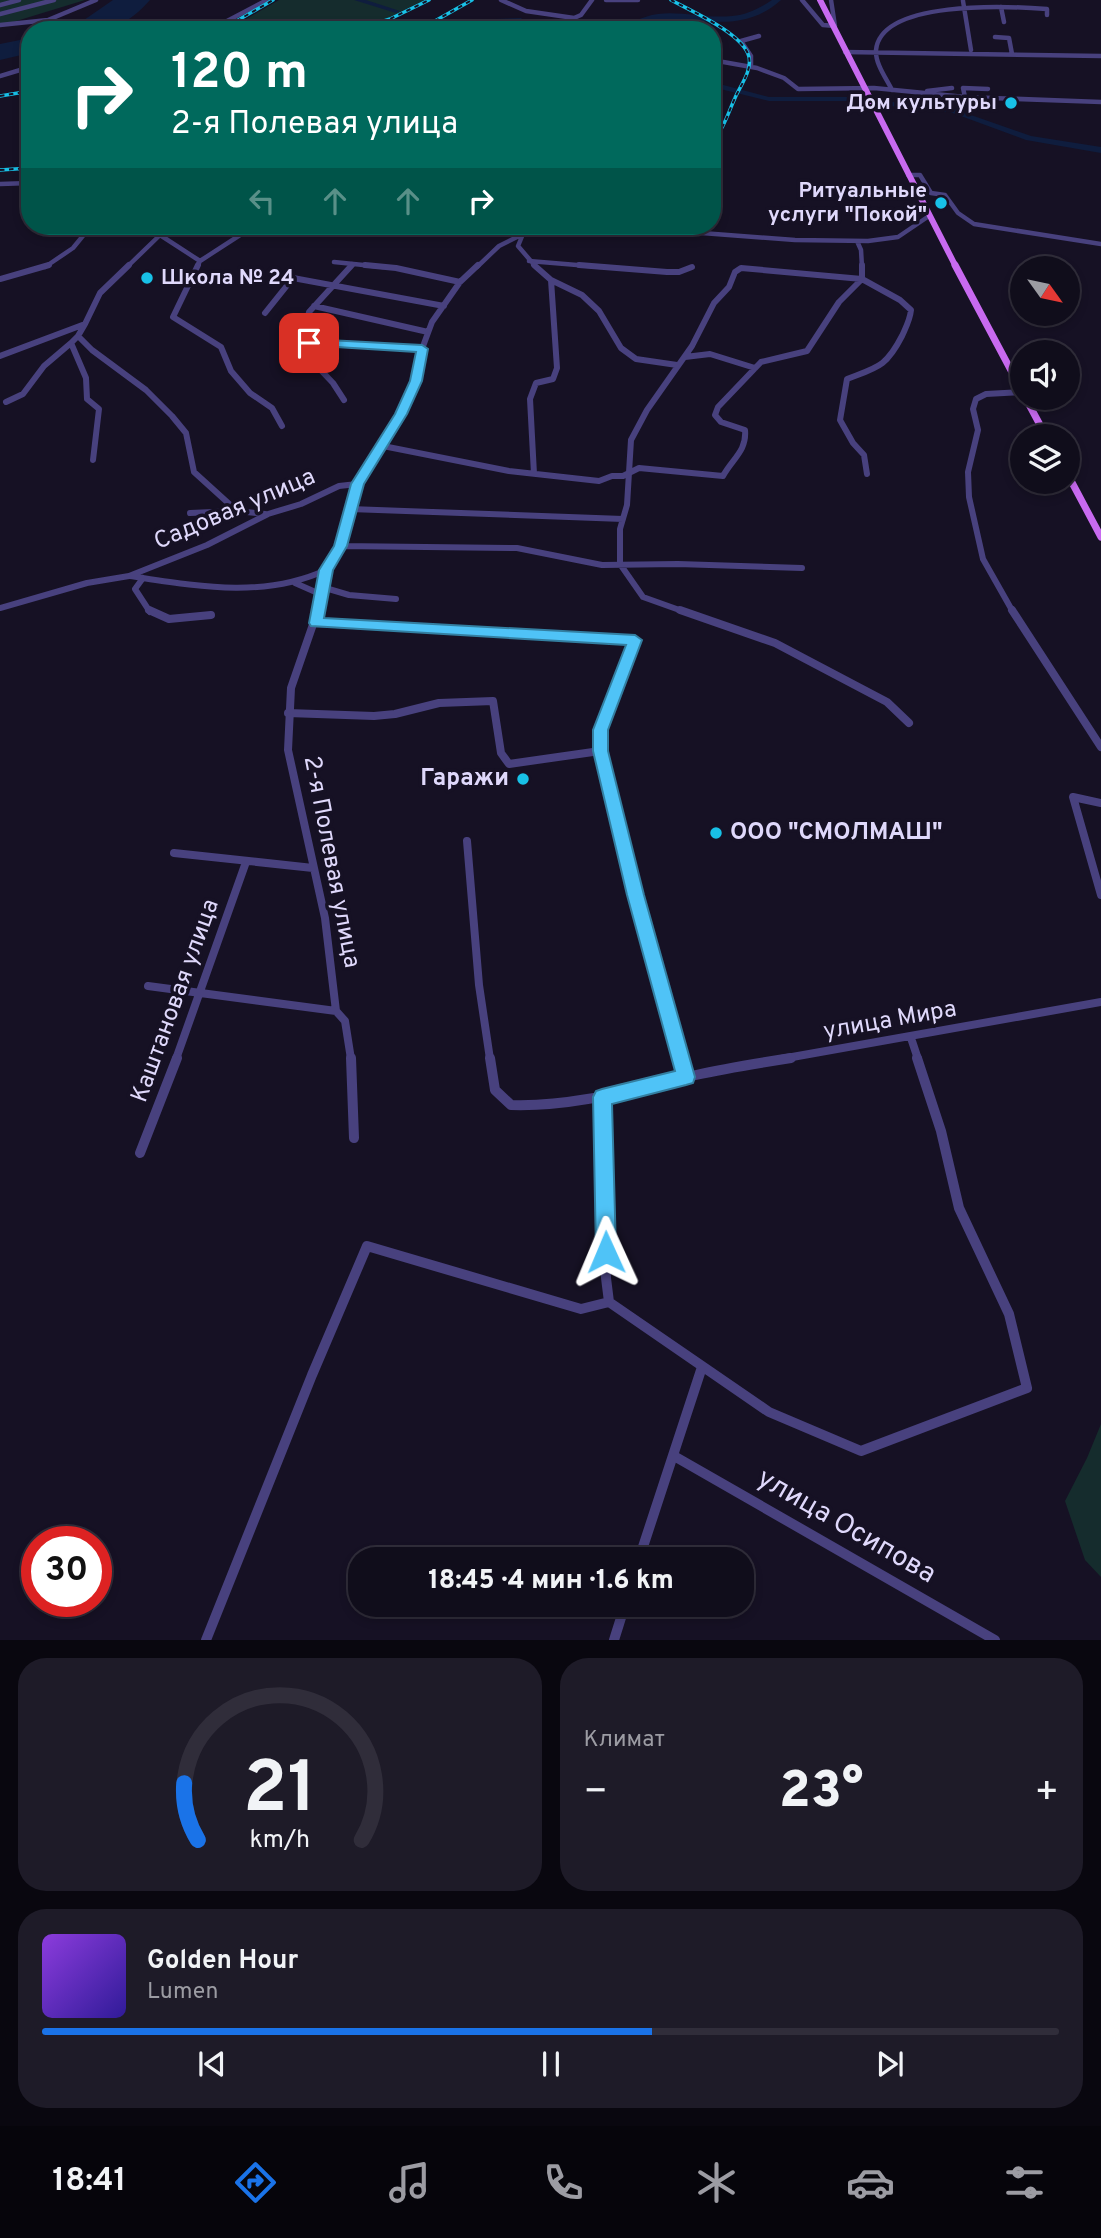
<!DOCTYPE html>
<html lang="ru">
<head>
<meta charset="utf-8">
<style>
	:root { --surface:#100d1b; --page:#1e1b28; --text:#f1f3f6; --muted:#9c9ca3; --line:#302d3a; --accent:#1a73e8 }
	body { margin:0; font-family:Overpass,sans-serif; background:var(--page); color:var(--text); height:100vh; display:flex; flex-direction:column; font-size:26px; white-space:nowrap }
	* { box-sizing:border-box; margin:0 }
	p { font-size:23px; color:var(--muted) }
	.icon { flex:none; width:38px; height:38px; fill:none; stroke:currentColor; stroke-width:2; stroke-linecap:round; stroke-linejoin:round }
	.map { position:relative; height:1640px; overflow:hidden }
	.panel { display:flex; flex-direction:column; gap:18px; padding:18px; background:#09070f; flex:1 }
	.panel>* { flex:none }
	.top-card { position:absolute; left:21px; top:21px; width:700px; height:214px; border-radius:28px; box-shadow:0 4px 10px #0003,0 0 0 2px var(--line); background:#00695c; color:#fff; overflow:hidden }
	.needle { width:46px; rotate:123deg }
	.controls { position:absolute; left:1010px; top:256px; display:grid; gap:14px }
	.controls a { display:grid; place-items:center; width:70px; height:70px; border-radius:50%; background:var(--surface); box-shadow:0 4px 10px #0003,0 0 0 2px var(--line); font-size:35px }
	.speed { position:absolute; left:21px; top:1526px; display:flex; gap:14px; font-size:35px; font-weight:700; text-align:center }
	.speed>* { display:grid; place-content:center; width:91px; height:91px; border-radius:50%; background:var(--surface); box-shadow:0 4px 10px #0003,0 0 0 2px var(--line); line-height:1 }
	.speed .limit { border:10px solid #d22; background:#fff; color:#111 }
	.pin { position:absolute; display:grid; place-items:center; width:60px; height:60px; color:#fff; margin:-30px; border-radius:14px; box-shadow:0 4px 10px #0006 }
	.me { position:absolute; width:77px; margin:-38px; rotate:359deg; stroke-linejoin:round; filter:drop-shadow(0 0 5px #0008) }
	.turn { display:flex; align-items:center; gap:24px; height:147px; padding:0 35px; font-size:32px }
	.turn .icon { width:91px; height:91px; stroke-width:2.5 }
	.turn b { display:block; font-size:49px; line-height:60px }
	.lanes { display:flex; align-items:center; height:66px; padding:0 35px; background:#0003; justify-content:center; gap:35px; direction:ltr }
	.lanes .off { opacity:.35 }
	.big { font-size:52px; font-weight:800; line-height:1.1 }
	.panel .card { flex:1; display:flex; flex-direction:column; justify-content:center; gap:10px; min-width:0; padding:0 24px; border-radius:28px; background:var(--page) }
	.panel .dial { align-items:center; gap:0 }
	.dial svg { height:182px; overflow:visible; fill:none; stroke:var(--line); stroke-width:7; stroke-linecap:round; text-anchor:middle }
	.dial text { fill:var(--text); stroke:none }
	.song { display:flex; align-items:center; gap:21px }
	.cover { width:84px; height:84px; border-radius:10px; background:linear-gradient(135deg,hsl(270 70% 55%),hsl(250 70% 35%)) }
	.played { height:7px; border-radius:4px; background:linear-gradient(90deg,var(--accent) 60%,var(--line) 60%) }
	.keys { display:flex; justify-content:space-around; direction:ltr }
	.heat { display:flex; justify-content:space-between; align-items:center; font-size:38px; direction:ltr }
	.panel .tiles { flex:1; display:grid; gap:18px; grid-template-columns:1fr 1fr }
	.card:last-child { grid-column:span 2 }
	.trip { position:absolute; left:348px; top:1547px; width:406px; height:70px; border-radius:28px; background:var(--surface); box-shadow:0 4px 10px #0003,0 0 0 2px var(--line); font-weight:800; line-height:70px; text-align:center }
	.tab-bar { display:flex; height:112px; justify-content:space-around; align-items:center; background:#06050b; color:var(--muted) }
	.tab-bar .icon { width:49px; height:49px }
	.tab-bar .selected { color:var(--accent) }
	.tab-bar b { font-size:32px; color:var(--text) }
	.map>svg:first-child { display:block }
	.green { fill:#152c2d }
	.water { fill:#0f1d3e }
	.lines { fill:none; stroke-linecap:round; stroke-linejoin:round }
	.river { fill:#0f1d3e; fill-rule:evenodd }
	.minor-far3 { stroke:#48417e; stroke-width:4.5 }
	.minor-far2 { stroke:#48417e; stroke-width:6 }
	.minor-far1 { stroke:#48417e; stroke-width:8 }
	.minor { stroke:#48417e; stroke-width:10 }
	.major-far1 { stroke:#c86af0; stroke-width:6 }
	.major { stroke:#c86af0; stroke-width:7 }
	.rail-casing { stroke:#18c1e7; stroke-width:3.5 }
	.rail { stroke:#161124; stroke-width:2; stroke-dasharray:4.5; stroke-linecap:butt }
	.route { fill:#4fc3f7; stroke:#337fa1; stroke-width:2 }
	.poi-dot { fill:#18c1e7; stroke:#161124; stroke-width:2.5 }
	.labels { text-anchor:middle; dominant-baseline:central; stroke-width:7; stroke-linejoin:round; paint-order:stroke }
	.far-poi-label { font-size:21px; font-weight:bold; fill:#dfd8fb; stroke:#161124; text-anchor:end }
	.street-label { font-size:24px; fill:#dfd8fb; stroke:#161124 }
	.poi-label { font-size:24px; font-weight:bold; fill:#dfd8fb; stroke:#161124; text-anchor:end }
	.near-street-label { font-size:28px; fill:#dfd8fb; stroke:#161124 }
</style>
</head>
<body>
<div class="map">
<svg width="1101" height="1640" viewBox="0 0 1101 1640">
	<rect width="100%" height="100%" fill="#161124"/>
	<path class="green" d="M0 0H85L0 26Z
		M279 0H425L386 19 348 30H227Z
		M1101 1424V1577L1085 1560 1065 1501 1087 1458Z"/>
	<path class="water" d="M113 0H150C120 34 100 30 59 30L84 20Z
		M30 38V53L0 60V44Z"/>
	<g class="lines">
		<path class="river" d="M354 0H366L400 11 396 13Z
			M772 0H781C729 46 675 0 632 30H623C657 0 692 20 732 16 747 15 760 8 772 0Z
			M521 18 535 30H526L519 22 467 24 456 30H446L465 20Z
			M428 27 438 30H428Z
			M712 82 769 97H850L854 99 850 101H769L712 87Z
			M883 101 951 108 1031 136 1101 147V153L1026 140 950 112 880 105V101Z"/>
		<path class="minor-far3" d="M501 0 526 11 574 18 581 15 592 0
			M606 0H638
			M802 0 823 25 835 26 831 0
			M963 1 971 50
			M0 5 19 0
			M1001 7 1004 22
			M0 14 54 0
			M0 25 48 20 96 0
			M210 30 267 0
			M995 37 1009 38 1012 54
			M845 52 1101 56
			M712 60 757 68 784 78 798 89 874 88 965 97 1101 102
			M751 67V56L741 41 759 36
			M0 76 30 67
			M892 90C886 78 875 63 876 50 881 0 1006 6 1047 9V15
			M927 91 952 88
			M965 97 963 88 988 89
			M908 175H920L931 193 945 195 958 213 974 224 1101 244
			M0 184 30 183
			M356 226 355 229 361 233
			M610 226 795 240 868 241 898 237 929 216
			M523 234 518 246 536 267
			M160 235 200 261
			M857 241 861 250 862 267
			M529 261 601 267
			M334 262 383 267
			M45 267 73 248 91 226
			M127 267 160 235 150 226
			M197 267 200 261 254 226
			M477 267 499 246 523 234 526 226"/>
		<path class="minor-far2" d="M198 265 173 317 221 347 231 371 250 393 272 408 282 426
			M365 265 396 268 460 282
			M534 265 551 280 557 368 553 379 536 383 530 399 534 474
			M579 265 667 272H679L692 267
			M0 279 49 265
			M551 280 582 295 599 311 621 348 636 359 677 365
			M314 306 428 332
			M265 313 293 278 444 306
			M85 324 78 336 92 350 146 390 172 416 186 433 194 472 237 511 265 514
			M78 336 71 343 86 378 87 399 99 409 93 460
			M309 343 422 349
			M0 356 85 324 100 293 129 265
			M685 357 710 354 755 368
			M344 400 333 383 313 362 305 331 309 312 352 265
			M6 402 23 394 44 366 71 343
			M383 446 509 471 599 481 612 476H623L639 468 723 476C732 459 747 451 745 430L721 422 715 415 718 407 761 362 807 351 839 302 862 279V265
			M350 509 623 519
			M190 513 237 511
			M341 546 517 548 602 565 678 564 802 568
			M130 576C196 586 263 599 326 570
			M143 578 135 589 150 612
			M295 583 320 594
			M322 587 349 595 396 599
			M0 608 87 583 129 576 207 545 268 514 301 504 339 486 357 484
			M318 612 326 570 341 546 357 484 401 414 416 381 422 349 432 322 460 282 478 265
			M685 612 643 597 620 564V529L627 505 631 440 647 410 692 346 714 303 729 287 735 272 741 268 862 279 900 300 911 310C910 320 906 327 902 336 886 367 878 367 847 379L840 420 853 443 864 455 867 474
			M1013 612 983 559 969 497 968 472 978 430 973 409 976 399 986 394 1022 392"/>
		<path class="minor-far1" d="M149 610 169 619 211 615
			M318 610 291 688 288 750 325 918 336 1011 345 1021 351 1059
			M680 610 775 643 887 702 909 723
			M1012 610 1101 747
			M316 623 635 640 601 731 600 751 681 1059
			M288 713 374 716 395 714 439 703 493 701 501 753 509 764 600 751
			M1101 803 1073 797 1101 895
			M467 841 479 985 490 1059
			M174 853 313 868
			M148 986 336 1011
			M911 1038 918 1059
			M176 1059 246 862
			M781 1059 1101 1002"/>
		<path class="minor" d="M351 1058 354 1138
			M490 1058 495 1090 511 1105C574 1107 635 1089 696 1075 727 1068 759 1063 791 1058
			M681 1058 686 1077
			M602 1097 606 1278 609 1302 769 1412 861 1451 1027 1388 1009 1314 959 1208 941 1131 917 1058
			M140 1153 177 1058
			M674 1456 995 1640
			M639 1559 702 1367
			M206 1640 312 1375 367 1246 581 1309 609 1302
			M614 1640 625 1605"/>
		<path class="major-far1" d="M820 0 956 267"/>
		<path class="major" d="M955 265 1022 391
			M1025 397 1046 436
			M1068 475 1101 537"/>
		<g class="rail-casing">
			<path id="rail" d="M671 0C691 11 744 34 749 57 752 71 740 86 735 98 728 113 724 129 712 141
				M221 30 273 0
				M356 30 390 19 429 0
				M419 30 472 0
				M0 96 30 91
				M0 170 30 168"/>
		</g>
		<use href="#rail" class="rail"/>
	</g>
	<path class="route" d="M309 339 422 345 428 349 422 381 407 414 364 484 347 546 333 570 324 618 635 635 642 640 608 730V751L644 895 695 1077 693 1083 686 1085 612 1104 616 1252 613 1259 606 1262 599 1259 596 1252 593 1097 596 1091 602 1089 675 1071 627 895 593 751V730L626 645 311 626 309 623 319 570 334 546 351 484 395 414 410 381 416 352 305 345V340Z"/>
	<g class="poi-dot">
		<circle cx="1011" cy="103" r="7"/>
		<circle cx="941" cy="203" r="7"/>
		<circle cx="147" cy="278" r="7"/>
		<circle cx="523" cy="779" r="7"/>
		<circle cx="716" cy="833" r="7"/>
	</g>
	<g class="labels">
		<g class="far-poi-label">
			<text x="997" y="103">Дом культуры</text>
			<text x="927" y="191">Ритуальные<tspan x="927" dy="24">услуги "Покой"</tspan></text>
			<text x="161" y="278" text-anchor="start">Школа № 24</text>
		</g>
		<g class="street-label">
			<text transform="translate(235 510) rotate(-23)">Садовая улица</text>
			<text transform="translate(331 862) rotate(79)">2-я Полевая улица</text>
			<text transform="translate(176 1001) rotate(-70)">Каштановая улица</text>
			<text transform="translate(890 1021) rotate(-10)">улица Мира</text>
		</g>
		<g class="poi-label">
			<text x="509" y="779">Гаражи</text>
			<text x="730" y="833" text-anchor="start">ООО "СМОЛМАШ"</text>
		</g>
		<g class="near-street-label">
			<text transform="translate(846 1527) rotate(30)">улица Осипова</text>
		</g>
	</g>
</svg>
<div class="controls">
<a><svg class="needle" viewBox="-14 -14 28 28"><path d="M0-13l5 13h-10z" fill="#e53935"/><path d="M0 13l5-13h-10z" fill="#9c9ca3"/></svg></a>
<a><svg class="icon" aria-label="sound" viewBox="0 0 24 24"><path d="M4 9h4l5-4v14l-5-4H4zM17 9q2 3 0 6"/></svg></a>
<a><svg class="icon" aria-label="layers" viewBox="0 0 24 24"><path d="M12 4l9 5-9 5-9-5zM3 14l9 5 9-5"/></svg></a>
</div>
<div class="speed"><div class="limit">30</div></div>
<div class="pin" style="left:309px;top:343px;background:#d93025"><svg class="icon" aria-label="arrive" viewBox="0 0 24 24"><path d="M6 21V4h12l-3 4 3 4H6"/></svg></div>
<svg class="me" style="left:606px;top:1252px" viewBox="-20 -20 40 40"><path d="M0-17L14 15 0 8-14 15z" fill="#4fc3f7" stroke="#fff" stroke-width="4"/></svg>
<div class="trip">18:45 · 4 мин · 1.6 km</div>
<div class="top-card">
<div class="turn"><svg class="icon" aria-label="right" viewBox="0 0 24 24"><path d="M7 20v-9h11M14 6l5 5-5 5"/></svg><div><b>120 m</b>2-я Полевая улица</div></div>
<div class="lanes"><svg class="icon off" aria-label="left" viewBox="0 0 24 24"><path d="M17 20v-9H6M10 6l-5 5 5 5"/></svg><svg class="icon off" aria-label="ahead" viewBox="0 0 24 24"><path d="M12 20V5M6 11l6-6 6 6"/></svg><svg class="icon off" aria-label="ahead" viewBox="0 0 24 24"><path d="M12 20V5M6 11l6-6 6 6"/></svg><svg class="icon" aria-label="right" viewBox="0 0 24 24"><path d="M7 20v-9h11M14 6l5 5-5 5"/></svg></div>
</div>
</div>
<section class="panel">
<div class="tiles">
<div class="card dial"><svg viewBox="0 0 100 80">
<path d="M14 69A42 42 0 1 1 86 69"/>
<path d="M14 69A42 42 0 0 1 8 44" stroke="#1a73e8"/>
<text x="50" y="56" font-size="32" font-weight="700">21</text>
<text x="50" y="72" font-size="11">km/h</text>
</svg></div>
<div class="card"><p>Климат</p>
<div class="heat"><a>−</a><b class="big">23°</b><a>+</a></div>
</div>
<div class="card">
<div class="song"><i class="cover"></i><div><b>Golden Hour</b><p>Lumen</p></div></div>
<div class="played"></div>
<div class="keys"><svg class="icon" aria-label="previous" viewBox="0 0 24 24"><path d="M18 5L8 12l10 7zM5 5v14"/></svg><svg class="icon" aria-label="pause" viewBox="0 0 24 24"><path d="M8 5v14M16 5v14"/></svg><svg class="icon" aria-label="next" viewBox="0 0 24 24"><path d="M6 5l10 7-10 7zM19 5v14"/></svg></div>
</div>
</div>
</section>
<nav class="tab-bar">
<b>18:41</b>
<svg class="icon selected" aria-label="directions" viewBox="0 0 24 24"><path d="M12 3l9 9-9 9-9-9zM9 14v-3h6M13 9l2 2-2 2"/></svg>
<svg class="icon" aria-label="music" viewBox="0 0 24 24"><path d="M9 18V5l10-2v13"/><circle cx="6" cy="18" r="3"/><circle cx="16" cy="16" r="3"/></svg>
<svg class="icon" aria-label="phone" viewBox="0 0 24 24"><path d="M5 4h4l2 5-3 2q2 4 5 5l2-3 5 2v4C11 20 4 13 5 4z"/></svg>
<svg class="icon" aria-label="climate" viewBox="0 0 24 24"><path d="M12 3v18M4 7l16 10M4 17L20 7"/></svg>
<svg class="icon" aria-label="car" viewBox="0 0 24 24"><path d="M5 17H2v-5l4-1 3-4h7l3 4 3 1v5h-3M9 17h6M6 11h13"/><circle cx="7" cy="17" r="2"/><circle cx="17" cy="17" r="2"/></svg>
<svg class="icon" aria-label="filters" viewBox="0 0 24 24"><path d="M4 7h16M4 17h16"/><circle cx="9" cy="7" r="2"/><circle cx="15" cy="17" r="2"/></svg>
</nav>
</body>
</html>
